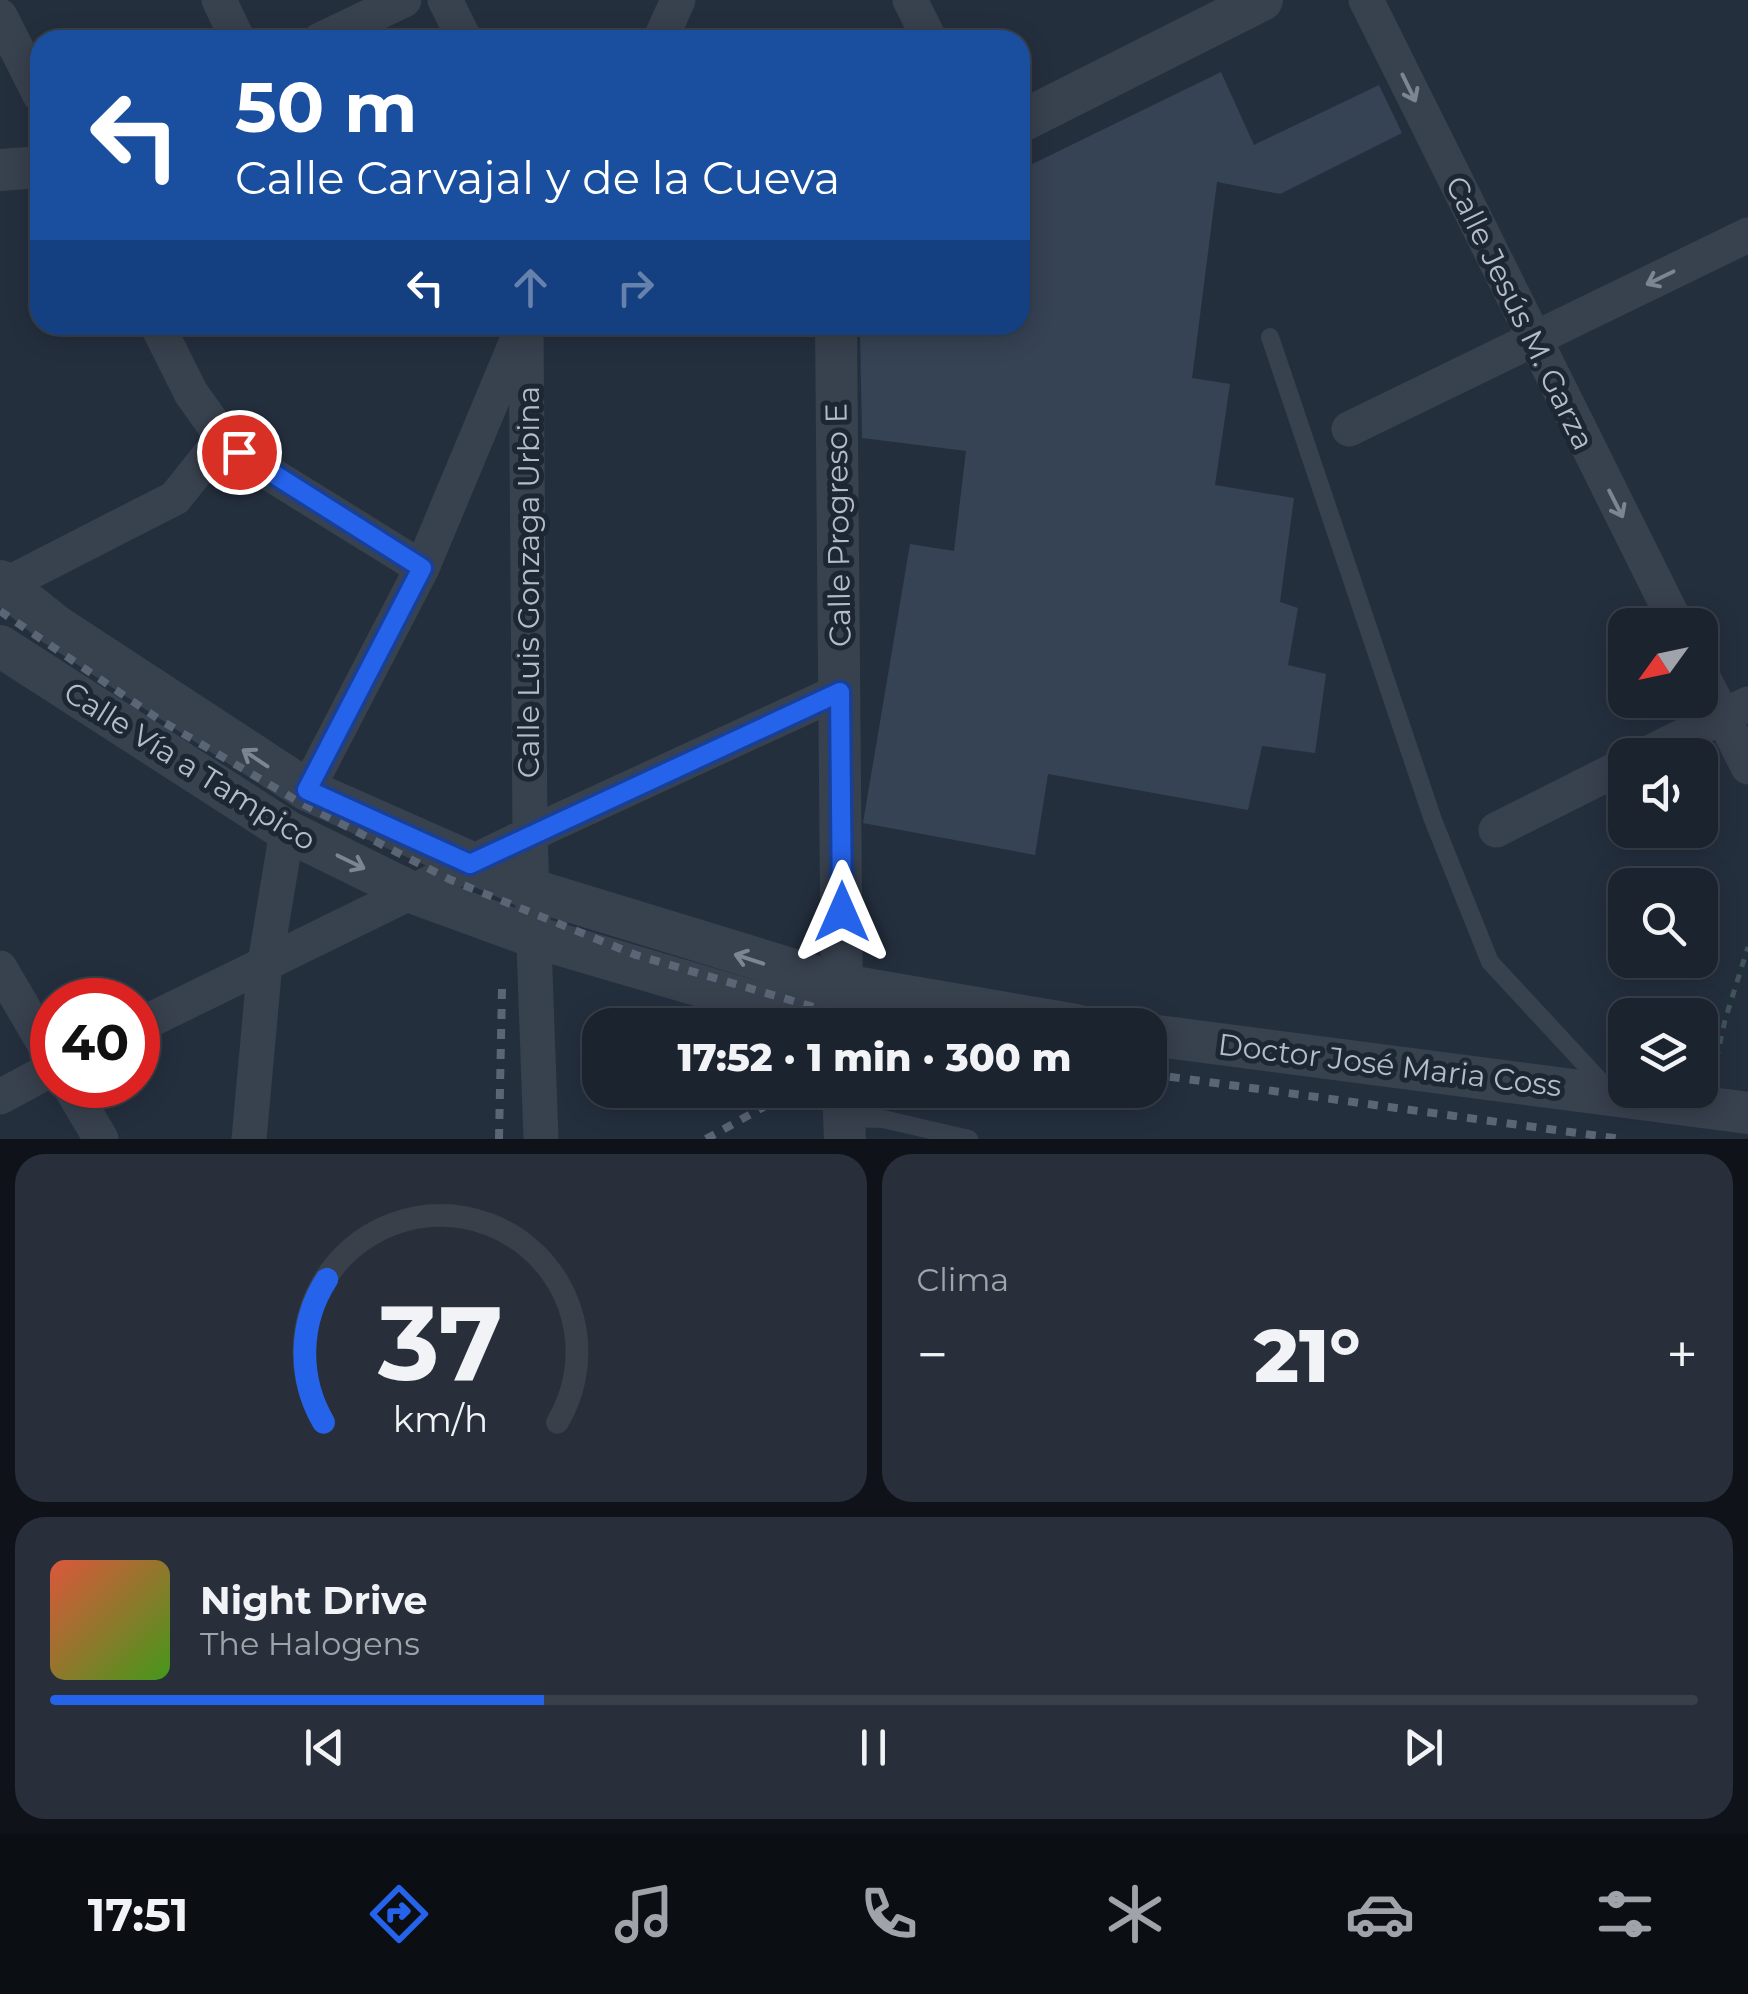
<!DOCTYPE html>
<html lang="es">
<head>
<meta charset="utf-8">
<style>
	:root { --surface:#1b232e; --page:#282f3a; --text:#f1f3f6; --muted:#a0a4aa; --line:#39404a; --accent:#2563eb }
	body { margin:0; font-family:Montserrat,sans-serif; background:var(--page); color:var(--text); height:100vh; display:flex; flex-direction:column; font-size:38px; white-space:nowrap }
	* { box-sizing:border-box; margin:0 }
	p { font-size:32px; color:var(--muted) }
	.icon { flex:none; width:55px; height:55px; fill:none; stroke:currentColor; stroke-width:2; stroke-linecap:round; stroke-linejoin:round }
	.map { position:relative; height:1139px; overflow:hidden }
	.sheet { display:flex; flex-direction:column; gap:15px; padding:15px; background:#0f1319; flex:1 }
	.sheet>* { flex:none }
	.banner { position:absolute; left:30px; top:30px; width:1000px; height:305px; border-radius:30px; box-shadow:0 5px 25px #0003,0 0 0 2px var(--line); background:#1a4fa0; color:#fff; overflow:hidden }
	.needle { width:65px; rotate:237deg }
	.tools { position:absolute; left:1608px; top:608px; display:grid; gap:20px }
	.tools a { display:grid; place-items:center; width:110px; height:110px; border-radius:20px; background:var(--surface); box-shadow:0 5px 25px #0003,0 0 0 2px var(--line); font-size:50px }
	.speed { position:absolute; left:30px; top:978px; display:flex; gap:20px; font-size:50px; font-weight:700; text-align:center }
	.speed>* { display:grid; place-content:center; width:130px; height:130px; border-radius:50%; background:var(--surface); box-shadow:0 5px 25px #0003,0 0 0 2px var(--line); line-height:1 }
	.speed .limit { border:15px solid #d22; background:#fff; color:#111 }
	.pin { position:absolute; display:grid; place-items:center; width:85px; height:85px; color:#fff; margin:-42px; border:5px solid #fff; border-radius:50%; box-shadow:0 2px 10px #0007 }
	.me { position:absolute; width:110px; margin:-55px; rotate:0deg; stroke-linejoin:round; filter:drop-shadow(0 0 8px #0008) }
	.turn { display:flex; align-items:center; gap:35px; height:210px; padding:0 40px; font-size:45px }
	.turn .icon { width:130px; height:130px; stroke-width:2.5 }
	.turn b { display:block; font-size:70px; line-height:85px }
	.lanes { display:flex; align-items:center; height:95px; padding:0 40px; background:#0003; justify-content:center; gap:50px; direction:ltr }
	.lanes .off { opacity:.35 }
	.big { font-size:75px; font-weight:800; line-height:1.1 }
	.sheet .card { flex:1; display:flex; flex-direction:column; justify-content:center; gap:15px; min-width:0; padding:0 35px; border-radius:30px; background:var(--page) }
	.sheet .dial { align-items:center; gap:0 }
	.dial svg { height:260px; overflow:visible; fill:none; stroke:var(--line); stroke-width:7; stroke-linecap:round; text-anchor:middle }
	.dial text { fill:var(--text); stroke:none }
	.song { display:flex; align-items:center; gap:30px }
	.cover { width:120px; height:120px; border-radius:15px; background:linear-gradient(135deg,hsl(10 70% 55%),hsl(100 70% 35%)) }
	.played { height:10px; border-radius:5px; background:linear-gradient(90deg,var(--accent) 30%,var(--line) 30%) }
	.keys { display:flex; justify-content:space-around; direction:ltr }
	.heat { display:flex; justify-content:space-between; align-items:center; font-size:55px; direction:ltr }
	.sheet .tiles { flex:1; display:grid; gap:15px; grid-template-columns:1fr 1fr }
	.card:last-child { grid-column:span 2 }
	.trip { position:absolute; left:582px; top:1008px; width:585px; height:100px; border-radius:30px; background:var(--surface); box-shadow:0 5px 25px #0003,0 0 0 2px var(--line); font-weight:800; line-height:100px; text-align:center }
	.tabs { display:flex; height:160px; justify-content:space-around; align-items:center; background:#0b0e12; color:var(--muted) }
	.tabs .icon { width:70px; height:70px }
	.tabs .current { color:var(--accent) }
	.tabs b { font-size:45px; color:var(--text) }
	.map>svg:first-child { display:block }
	.building { fill:#364354 }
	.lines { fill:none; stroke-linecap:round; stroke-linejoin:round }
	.path { stroke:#3f5557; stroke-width:5; stroke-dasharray:8 8; stroke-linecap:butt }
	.service { stroke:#38414e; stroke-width:18 }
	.minor { stroke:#38414e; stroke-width:35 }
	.tertiary { stroke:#38414e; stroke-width:42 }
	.rail { stroke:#5a6575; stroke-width:8; stroke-dasharray:10 10; stroke-linecap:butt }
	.oneway { stroke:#7c8592 }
	.route-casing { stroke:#184099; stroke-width:25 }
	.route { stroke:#2563eb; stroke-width:18 }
	.labels { text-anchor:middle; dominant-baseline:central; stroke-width:10; stroke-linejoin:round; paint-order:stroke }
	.street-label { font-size:30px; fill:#b4bcc9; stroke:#1d2633 }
</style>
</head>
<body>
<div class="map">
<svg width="1748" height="1139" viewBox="0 0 1748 1139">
	<rect width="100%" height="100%" fill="#242f3e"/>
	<path class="building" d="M1221 72 1254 145 1379 85 1402 133 1280 194 1217 182 1192 378 1230 384 1215 485 1294 498 1280 602 1298 608 1288 665 1326 674 1315 753 1262 746 1248 810 1048 774 1035 855 863 823 910 544 954 551 966 451 862 438 860 331 899 336 900 325H1020V170Z"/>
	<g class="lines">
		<path class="path" d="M1713 1075 1725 1020 1748 947"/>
		<path class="service" d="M1270 337 1433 820 1490 962 1605 1086
			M844 1118 883 1119 969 1139"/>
		<path class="minor" d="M219 0 238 40
			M445 0 465 40
			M910 0 930 40
			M1366 0 1677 625
			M0 16 40 95
			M320 40 404 0
			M660 40 678 0
			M157 325 191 393 223 438 256 465 422 568
			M526 325 530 834 541 1139
			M1349 429 1748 235
			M5 585 175 498 223 438
			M1700 671 1748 767
			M1645 755 1748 704
			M307 790 422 568 521 331
			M1496 830 1625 765
			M0 968 52 1057
			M138 1026 530 834 840 691
			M69 1085 101 1139
			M0 1097 52 1069
			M249 1139 265 963 287 831"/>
		<path class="tertiary" d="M1020 122 1262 0
			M0 170 40 167
			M836 325 842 1010
			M0 581 55 625 307 790 533 890 843 985 1076 1025
			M0 646 287 831 411 892 534 937 779 1009 841 1022
			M1150 1035 1748 1113
			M843 1090 845 1139"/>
		<path class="rail" d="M0 611 160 720 301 803 451 880 636 955 875 1025
			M1150 1074 1621 1139
			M499 1139 502 989
			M706 1139 794 1090"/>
	</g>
	<defs><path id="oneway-shaft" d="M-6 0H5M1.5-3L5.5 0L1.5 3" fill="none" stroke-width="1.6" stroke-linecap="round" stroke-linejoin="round" transform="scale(2.5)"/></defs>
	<g class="oneway">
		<use href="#oneway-shaft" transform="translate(1409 88) rotate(64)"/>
		<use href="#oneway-shaft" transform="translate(1660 278) rotate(154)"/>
		<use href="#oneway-shaft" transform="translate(1616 504) rotate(63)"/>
		<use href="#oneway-shaft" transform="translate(255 758) rotate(-146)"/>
		<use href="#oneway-shaft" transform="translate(351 862) rotate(26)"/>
		<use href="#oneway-shaft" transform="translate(749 959) rotate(-162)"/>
	</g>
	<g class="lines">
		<g class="route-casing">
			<path id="route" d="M239 452 422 568 307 790 470 864 840 692 842 912"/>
		</g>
		<use href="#route" class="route"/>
	</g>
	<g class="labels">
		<g class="street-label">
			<text transform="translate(1520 313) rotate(64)">Calle Jesús M. Garza</text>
			<text transform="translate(838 525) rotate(-91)">Calle Progreso E</text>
			<text transform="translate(528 582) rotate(-90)">Calle Luis Gonzaga Urbina</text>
			<text transform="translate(190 766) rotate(32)">Calle Vía a Tampico</text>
			<text transform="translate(1390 1065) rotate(7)">Doctor José Maria Coss</text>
		</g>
	</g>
</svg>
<div class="tools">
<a><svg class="needle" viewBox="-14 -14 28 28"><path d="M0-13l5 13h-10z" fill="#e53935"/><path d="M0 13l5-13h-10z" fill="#a0a4aa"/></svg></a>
<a><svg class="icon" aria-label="sound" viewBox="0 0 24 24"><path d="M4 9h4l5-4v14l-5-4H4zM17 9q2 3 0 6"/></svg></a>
<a><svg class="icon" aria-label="search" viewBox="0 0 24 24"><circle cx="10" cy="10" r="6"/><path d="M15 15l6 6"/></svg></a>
<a><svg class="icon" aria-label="layers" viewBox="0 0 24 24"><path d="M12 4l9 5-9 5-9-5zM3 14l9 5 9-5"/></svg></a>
</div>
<div class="speed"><div class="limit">40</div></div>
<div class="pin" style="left:239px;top:452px;background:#d93025"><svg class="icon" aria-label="arrive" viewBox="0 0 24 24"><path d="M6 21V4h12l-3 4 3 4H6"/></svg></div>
<svg class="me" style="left:842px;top:912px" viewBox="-20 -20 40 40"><path d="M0-17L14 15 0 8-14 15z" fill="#2563eb" stroke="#fff" stroke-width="4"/></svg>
<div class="trip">17:52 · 1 min · 300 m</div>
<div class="banner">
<div class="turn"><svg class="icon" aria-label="left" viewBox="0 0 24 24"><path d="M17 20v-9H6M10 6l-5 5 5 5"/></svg><div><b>50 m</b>Calle Carvajal y de la Cueva</div></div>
<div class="lanes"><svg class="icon" aria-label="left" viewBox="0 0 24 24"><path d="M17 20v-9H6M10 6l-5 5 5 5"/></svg><svg class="icon off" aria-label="ahead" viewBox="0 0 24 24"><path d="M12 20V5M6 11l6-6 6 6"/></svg><svg class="icon off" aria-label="right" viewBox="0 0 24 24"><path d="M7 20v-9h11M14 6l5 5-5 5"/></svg></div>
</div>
</div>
<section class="sheet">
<div class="tiles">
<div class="card dial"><svg viewBox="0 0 100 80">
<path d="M14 69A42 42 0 1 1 86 69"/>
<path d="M14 69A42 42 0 0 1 15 25" stroke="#2563eb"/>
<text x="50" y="56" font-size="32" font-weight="700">37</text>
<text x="50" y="72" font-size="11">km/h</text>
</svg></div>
<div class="card"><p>Clima</p>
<div class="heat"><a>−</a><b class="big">21°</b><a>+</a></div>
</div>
<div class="card">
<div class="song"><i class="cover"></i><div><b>Night Drive</b><p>The Halogens</p></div></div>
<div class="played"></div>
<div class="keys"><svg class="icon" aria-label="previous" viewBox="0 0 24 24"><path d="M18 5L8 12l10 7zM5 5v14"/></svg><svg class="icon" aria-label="pause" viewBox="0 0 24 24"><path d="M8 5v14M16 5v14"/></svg><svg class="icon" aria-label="next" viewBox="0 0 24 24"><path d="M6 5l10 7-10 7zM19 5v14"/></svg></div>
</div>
</div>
</section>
<nav class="tabs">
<b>17:51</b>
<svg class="icon current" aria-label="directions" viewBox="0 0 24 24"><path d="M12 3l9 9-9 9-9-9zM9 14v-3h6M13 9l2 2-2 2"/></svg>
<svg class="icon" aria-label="music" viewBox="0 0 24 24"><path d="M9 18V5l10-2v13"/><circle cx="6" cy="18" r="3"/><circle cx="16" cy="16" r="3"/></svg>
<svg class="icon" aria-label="phone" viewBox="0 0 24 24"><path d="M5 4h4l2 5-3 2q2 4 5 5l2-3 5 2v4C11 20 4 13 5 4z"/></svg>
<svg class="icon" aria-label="climate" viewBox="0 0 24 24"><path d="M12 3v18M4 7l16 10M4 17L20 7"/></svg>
<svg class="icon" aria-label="car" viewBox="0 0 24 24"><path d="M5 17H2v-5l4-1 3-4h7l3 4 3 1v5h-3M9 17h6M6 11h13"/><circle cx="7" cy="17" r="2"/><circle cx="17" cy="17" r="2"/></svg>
<svg class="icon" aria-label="filters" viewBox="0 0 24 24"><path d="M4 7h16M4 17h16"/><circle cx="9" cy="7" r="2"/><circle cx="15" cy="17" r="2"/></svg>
</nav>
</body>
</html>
